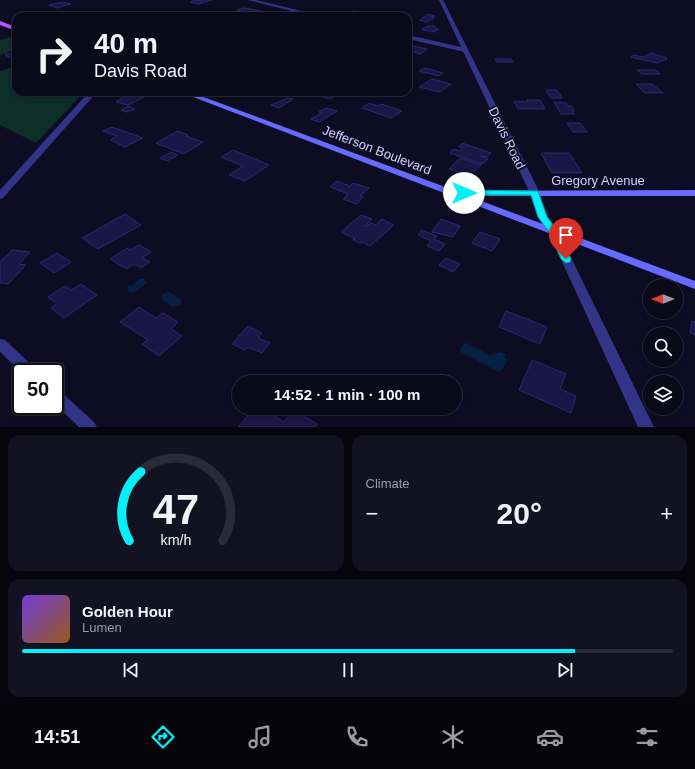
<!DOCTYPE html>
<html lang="en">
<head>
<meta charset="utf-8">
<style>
	:root { --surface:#0a091a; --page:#131223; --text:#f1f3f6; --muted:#999aa2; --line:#2a2a39; --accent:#00f1f9 }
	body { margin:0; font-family:Arial,sans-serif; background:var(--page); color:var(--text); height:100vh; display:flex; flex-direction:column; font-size:15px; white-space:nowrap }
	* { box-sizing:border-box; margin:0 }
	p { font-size:13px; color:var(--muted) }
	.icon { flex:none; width:22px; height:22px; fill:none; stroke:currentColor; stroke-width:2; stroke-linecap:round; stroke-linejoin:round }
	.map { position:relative; height:427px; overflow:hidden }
	.panel { display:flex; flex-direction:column; gap:8px; padding:8px; background:#06050e; flex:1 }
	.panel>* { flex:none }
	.hud { position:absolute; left:12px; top:12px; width:400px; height:84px; border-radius:12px; box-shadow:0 2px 6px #0003,0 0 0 1px var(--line); background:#0a091a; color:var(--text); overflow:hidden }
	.needle { width:26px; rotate:270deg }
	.controls { position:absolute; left:643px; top:279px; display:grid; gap:8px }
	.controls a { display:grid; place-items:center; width:40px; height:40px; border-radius:50%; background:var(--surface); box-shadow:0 2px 6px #0003,0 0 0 1px var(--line); font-size:20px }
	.speed { position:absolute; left:12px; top:363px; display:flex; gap:8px; font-size:20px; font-weight:700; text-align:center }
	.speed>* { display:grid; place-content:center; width:52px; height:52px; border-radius:50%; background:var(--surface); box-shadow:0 2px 6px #0003,0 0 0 1px var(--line); line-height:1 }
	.speed .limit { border:2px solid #111; border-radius:6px; background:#fff; color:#111 }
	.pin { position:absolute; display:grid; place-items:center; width:34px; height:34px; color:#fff; margin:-41px -17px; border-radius:50% 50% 50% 0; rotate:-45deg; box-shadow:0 0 4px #0007 }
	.pin .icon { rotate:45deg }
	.me { position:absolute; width:44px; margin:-22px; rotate:90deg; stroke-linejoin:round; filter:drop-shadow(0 0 3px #0008) }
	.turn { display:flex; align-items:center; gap:14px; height:84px; padding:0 16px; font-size:18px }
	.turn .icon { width:52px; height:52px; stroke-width:2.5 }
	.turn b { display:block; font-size:28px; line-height:34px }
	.big { font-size:30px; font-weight:600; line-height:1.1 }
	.panel .card { flex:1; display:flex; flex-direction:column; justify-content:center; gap:6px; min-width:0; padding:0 14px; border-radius:12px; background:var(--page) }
	.panel .dial { align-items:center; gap:0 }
	.dial svg { height:104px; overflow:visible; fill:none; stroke:var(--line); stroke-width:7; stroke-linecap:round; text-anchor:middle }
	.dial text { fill:var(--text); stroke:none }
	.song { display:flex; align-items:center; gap:12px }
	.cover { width:48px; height:48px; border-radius:6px; background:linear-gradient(135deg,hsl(260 70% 55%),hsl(30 70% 35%)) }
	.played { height:4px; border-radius:2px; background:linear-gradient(90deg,var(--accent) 85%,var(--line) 85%) }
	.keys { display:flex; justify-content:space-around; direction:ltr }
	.heat { display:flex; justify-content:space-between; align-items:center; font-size:22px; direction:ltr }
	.panel .tiles { flex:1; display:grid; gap:8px; grid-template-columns:1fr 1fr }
	.card:last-child { grid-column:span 2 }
	.trip { position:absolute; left:232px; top:375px; width:230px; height:40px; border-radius:20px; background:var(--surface); box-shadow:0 2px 6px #0003,0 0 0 1px var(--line); font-weight:600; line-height:40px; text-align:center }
	.dock { display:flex; height:64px; justify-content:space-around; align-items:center; background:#04040a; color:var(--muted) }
	.dock .icon { width:28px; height:28px }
	.dock .on { color:var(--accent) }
	.dock b { font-size:18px; color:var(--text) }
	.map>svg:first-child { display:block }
	.green { fill:#0e2e2a }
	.water { fill:#052043 }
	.building { fill:#1c1646; stroke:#302674 }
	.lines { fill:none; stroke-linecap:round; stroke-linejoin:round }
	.minor { fill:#323587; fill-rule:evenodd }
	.tertiary { fill:#323587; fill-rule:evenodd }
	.secondary { fill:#656bff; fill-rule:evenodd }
	.primary { fill:#b455ff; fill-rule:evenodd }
	.route { fill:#00f1f9; stroke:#009da2 }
	.labels { text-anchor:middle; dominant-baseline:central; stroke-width:4; stroke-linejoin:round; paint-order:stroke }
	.street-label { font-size:13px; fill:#d0ceff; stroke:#0e0c23 }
</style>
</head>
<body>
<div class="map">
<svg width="695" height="427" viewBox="0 0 695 427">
	<rect width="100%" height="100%" fill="#0e0c23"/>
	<path class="green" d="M16 35V50L0 55V40Z
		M16 66V92H84L36 143 0 125V71Z"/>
	<path class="water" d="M140 279H144L147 283 135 292H129L127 286 132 285Z
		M169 292 181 299V304L172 307 161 298 164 293Z
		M467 343 490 355 500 352 506 354 504 357 508 360 501 371 498 372 461 352 460 350 464 344Z"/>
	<path class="building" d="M196 0 201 2 202 1 198 0H212L199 4 190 2Z
		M64 2 71 4 57 8 49 5Z
		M244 8 257 10 264 12 256 15 237 10Z
		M353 11 358 12 354 14 359 15 340 16Z
		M428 14 435 16 431 17 434 18 427 22 420 20Z
		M427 26H434L439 30H435L436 32 423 30 422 28H427Z
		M408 45 427 49 421 54 408 51Z
		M16 52V57L11 58 5 55Z
		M651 53 667 58 665 59H667L657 63 631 57 634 55 643 57Z
		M495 59H511L513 62H497Z
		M424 68 443 73 439 76 419 71Z
		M637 70H655L660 74H642Z
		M432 79 451 84 440 92 419 87Z
		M636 84H652L663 93H645Z
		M546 90H557L562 98H551Z
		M124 92H137L148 95 128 105 116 102 127 95 122 93Z
		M314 92H341L330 99 312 94Z
		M288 98 293 99 279 108 271 105Z
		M527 100H540L545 109H518L514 101 528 102Z
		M554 102 566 103 568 106H571L574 111H572L574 114H561Z
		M369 103 378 106 381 104 402 111 391 118 362 108Z
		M129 106 135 109 127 112 121 110Z
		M326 108 337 111 319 122 311 119 322 113 319 112Z
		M567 123H580L587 132H573Z
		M112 127 143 138 125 147 111 140 117 136 103 131Z
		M178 131 188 135 186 136 203 142 184 154 156 143Z
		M462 143 491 153 487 157 480 156 488 159 483 164 450 153 453 149 460 151 463 148 459 147Z
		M233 150 269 165 245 181 229 175 243 166 221 157Z
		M171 152 178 155 167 161 160 158Z
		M541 153H569L582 173H552Z
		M460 158 481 165 470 176 449 169Z
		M336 181 350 186 353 183 369 188 360 196 363 197 357 204 343 199 348 194 330 187Z
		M125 214 141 225 98 249 82 238Z
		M361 215 372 219 365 226H367L371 223 376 225 382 219 394 225 370 246 362 242 361 244 353 240 355 239 341 232Z
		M441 219 460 226 453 237 432 232Z
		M422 230 437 236 434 239 445 244 439 251 427 246 431 241 418 235Z
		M480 232 500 239 492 251 472 243Z
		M139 245 151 252 142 258 150 262 141 268 134 264 127 269 110 259 127 248 130 250Z
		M12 250 30 252 19 264 26 265 8 284 0 283V262Z
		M57 253 71 262 54 273 40 263Z
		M446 258 460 264 453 272 439 265Z
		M81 284 97 295 64 318 51 308 57 304 48 297 65 286 71 290Z
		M139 307 156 318 163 313 178 322 171 329 182 336 159 356 142 344 148 340 120 322Z
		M506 311 547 327 540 344 499 327Z
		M692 321 695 322V335L690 333Z
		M248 326 262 333 258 338 270 343 262 353 248 347 245 350 232 344Z
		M532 360 566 374 560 389 576 396 571 413 519 390Z
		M255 408H262L284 422 293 410 317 424 315 427H238Z"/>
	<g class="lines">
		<path class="minor" d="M248 0H256L322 16H312Z
			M408 35 465 48 468 50 465 52 408 39Z
			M553 228 558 231 654 427H638L548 231Z
			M0 339 5 340 35 368 37 372H21L0 352Z
			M55 389 60 391 94 422 97 427H79L55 404Z"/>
		<path class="tertiary" d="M439 0H443L537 187 548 217 558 231 557 233H549L538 217 527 187Z
			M89 92H97L3 198 0 199V190Z"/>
		<path class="secondary" d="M180 92H190L456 191 695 190V196H468L695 281V289Z"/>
		<path class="primary" d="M0 21 16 27V31L0 25Z"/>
	</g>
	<path class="route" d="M464 190 538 191 547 217 558 231 571 259 570 262 566 263 561 259 549 232 538 217 531 195H460L459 193Z"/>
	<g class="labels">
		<g class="street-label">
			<text transform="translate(507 138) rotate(64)">Davis Road</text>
			<text transform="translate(377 150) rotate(21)">Jefferson Boulevard</text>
			<text x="598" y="180">Gregory Avenue</text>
		</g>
	</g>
</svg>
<div class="controls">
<a><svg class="needle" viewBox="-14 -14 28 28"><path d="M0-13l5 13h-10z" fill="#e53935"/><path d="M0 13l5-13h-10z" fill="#999aa2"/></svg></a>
<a><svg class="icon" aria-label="search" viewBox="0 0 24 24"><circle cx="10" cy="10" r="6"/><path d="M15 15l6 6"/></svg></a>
<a><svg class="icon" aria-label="layers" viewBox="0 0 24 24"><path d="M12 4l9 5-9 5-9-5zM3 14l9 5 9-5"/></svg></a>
</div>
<div class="speed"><div class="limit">50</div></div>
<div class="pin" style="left:566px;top:259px;background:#d93025"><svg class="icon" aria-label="arrive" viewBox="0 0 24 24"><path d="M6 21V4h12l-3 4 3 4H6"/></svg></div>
<svg class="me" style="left:464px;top:193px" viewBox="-20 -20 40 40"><circle r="19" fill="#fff"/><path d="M0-13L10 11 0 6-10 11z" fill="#00f1f9"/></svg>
<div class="trip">14:52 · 1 min · 100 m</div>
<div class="hud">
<div class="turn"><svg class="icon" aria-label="right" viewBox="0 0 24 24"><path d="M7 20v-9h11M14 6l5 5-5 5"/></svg><div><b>40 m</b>Davis Road</div></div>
</div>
</div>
<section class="panel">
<div class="tiles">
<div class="card dial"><svg viewBox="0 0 100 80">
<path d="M14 69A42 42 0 1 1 86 69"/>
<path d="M14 69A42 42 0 0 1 23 16" stroke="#00f1f9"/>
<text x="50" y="56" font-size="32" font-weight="700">47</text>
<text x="50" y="72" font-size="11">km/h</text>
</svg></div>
<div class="card"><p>Climate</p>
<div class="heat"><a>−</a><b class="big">20°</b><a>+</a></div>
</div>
<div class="card">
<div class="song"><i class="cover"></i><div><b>Golden Hour</b><p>Lumen</p></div></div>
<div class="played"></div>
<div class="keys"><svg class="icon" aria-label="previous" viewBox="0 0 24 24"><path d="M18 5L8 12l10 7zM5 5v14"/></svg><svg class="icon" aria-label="pause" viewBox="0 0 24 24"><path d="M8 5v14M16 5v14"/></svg><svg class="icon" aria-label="next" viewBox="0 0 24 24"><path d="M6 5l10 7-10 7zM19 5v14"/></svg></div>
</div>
</div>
</section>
<nav class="dock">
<b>14:51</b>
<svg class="icon on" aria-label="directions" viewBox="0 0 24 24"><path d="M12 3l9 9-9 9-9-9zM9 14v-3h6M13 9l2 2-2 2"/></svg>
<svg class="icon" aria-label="music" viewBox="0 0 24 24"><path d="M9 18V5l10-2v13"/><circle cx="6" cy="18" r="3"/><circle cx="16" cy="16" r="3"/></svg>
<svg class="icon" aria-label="phone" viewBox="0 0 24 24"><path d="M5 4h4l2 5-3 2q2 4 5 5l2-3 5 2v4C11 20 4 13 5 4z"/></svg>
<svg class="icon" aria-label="climate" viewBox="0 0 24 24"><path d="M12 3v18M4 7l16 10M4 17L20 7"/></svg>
<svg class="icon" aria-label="car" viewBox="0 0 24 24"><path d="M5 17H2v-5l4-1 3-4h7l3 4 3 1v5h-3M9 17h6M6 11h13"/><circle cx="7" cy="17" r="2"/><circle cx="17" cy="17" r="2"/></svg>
<svg class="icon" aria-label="filters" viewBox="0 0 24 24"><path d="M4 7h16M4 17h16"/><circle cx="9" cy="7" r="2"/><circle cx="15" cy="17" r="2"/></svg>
</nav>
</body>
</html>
